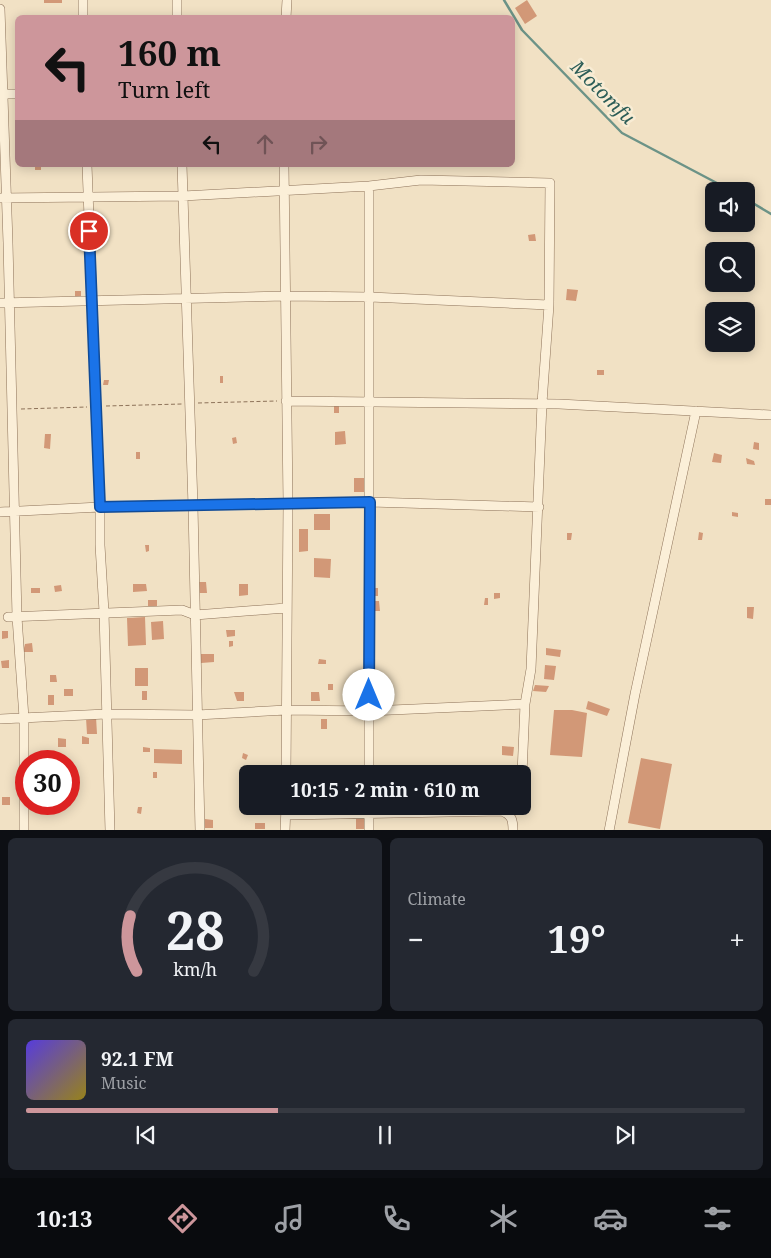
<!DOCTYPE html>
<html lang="en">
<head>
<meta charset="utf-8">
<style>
	:root { --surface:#171b24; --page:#242831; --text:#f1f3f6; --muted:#9ea1a6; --line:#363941; --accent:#cd969b }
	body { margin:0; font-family:"Noto Serif",serif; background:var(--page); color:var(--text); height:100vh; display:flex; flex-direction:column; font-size:19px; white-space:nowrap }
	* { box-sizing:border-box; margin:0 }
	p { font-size:16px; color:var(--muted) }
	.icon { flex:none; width:28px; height:28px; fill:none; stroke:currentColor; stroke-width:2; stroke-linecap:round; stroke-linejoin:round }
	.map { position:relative; height:830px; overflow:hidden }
	.panel { display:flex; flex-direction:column; gap:8px; padding:8px; background:#0d0f14; flex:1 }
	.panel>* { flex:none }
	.guide { position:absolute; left:15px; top:15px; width:500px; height:152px; border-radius:8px; box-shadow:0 2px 12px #0003; background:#cd969b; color:#111; overflow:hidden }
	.tools { position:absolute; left:705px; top:182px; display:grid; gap:10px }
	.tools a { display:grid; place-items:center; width:50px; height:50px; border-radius:8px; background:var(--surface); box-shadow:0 2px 12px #0003; font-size:25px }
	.speed { position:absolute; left:15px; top:750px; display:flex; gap:10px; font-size:25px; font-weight:700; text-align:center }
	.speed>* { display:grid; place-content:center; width:65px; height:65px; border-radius:50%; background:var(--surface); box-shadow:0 2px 12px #0003; line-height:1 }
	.speed .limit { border:8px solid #d22; background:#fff; color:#111 }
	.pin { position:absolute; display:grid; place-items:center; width:42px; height:42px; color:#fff; margin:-21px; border:2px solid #fff; border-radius:50%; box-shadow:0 1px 5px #0007 }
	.me { position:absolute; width:55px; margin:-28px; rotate:0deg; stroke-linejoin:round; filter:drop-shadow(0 0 4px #0008) }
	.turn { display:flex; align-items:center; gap:18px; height:105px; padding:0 20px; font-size:22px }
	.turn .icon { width:65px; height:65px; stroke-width:2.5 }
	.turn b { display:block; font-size:35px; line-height:42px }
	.lanes { display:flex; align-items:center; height:48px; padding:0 20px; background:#0003; justify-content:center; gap:25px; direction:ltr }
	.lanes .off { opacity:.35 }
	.big { font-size:38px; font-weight:700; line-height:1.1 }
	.panel .card { flex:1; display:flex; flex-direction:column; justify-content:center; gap:8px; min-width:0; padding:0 18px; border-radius:8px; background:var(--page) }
	.panel .dial { align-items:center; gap:0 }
	.dial svg { height:130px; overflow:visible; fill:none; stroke:var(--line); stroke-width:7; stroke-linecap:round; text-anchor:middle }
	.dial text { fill:var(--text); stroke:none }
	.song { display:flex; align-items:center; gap:15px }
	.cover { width:60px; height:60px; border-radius:8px; background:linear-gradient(135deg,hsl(250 70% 55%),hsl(50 70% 35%)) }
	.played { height:5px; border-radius:2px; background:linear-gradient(90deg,var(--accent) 35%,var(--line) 35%) }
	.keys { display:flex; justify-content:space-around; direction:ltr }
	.heat { display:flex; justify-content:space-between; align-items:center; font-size:28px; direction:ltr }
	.panel .tiles { flex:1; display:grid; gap:8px; grid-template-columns:1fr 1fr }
	.card:last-child { grid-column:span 2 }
	.trip { position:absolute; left:239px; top:765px; width:292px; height:50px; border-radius:8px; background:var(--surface); box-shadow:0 2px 12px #0003; font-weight:700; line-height:50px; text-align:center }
	.tab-bar { display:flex; height:80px; justify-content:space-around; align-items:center; background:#090b0e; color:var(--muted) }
	.tab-bar .icon { width:35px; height:35px }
	.tab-bar .current { color:var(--accent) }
	.tab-bar b { font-size:22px; color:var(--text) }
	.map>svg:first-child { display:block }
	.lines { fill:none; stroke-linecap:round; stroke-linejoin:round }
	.stream { stroke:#6c9387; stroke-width:2.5 }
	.building { fill:#d29877 }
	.minor-casing { stroke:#8d7259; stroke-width:10 }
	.path { stroke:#8d7259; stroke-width:1; stroke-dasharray:4 2.5; stroke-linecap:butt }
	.minor { stroke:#fbefd8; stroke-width:9 }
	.route-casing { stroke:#114b97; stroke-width:12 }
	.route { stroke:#1a73e8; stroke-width:9 }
	.labels { text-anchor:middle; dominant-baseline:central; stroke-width:5; stroke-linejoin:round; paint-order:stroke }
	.water-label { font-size:19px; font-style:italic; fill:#2c5d57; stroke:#f8ecd4 }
</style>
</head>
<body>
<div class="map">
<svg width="771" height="831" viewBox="0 0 771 831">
	<rect width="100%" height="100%" fill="#f1e1c4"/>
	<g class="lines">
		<path class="stream" d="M504 0 522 30 622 133 732 191
			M746 199 771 214"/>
	</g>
	<path class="building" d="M44 0H62V3H44Z
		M527 0 537 16 525 24 515 8Z
		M35 165H41V170H35Z
		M535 234 536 241H529L528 235Z
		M567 289 578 290 576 301 566 300Z
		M75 291H81V299H75Z
		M597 370H604V375H597Z
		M220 376H223V383H220Z
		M104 380H109L108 385H103Z
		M334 405H339V413H334Z
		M345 431 346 444 335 445V432Z
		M45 434H51L50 449 44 448Z
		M236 437 237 443 233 444 232 438Z
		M754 442 759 443V450L753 449Z
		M136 452H140V459H136Z
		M714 453 722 455 721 463 712 462Z
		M746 458 754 461 755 465 747 464Z
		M354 478H367V492H354Z
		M765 499H771V505H765Z
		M732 512 738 513V517L732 516Z
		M314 514H330V530H314Z
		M299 529H308V551L299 552Z
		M699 532 703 533 702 540H698Z
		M567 533H572L571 540H567Z
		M145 545H149V551L146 552Z
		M314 558 331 559 330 578 314 577Z
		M197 582H206L207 593H198Z
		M133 584H146L147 591 133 592Z
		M239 584H248V595L239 596Z
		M61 585 62 591 55 592 54 586Z
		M31 588H40V593H31Z
		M371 588H378V596H371Z
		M494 593H500V598L494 599Z
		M485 598H488V605H484Z
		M148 600H157V606H148Z
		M374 601H379L380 611H374Z
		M747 607H754L753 619 747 618Z
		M145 617 146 645 128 646 127 618Z
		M163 621 164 639 152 640 151 622Z
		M226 630H235V636L227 637Z
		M2 631H8V638L2 639Z
		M229 641H233V646L229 647Z
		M32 643 33 652H23L25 644Z
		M546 648 561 650 560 657 546 655Z
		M201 654H214V662L201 663Z
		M319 659 326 660V664H318Z
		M9 660V668H2L1 661Z
		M545 665 556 666 554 680 544 679Z
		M135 668H148V686H135Z
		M50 675H56L57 682H50Z
		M328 684H333V690H328Z
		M535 685 549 686 546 692 533 691Z
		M64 689H73V696H64Z
		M142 691H147V700H142Z
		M234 692H244V701H237Z
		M311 692H319L320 701H311Z
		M48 695H54V705H48Z
		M588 701 610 709 607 716 586 709Z
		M554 710H572L587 713 582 757 550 755Z
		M96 717 97 734H87L86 718Z
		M321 719H327V729H321Z
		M82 736 89 738V744H82Z
		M58 738 66 739V747H58Z
		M502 746 514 747 513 756 502 755Z
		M143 747 150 748V752H143Z
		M154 749 182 750V764L154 763Z
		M243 753 248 755 246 760 242 758Z
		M641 758 672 764 660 829 628 823Z
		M316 765H331V774H316Z
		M362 766V774H351V767Z
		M70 771H74V778L70 777Z
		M153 772H157V778H153Z
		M2 797H10V805H2Z
		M333 806H354V811H333Z
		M138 807H142L141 814 137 813Z
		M366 816 367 829H356V817Z
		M205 819 213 820V828H205Z
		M255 823H265V829H255Z"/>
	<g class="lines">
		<g class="minor-casing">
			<path id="minor" d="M83 0V18
				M177 0V18
				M0 9 8 243 17 617 24 718V831
				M286 18 287 0
				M0 94H18
				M87 165 100 507V545L104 612 110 831
				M182 165 193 506 200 831
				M284 165 288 503 286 774
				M369 186V774
				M0 198 183 196 369 186 421 180 550 183 549 305 542 403 531 669 525 704 522 774
				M0 303 285 296 370 297 549 305
				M286 401 559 404 771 415
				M0 512 100 507 370 502 539 507
				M8 617 182 610 195 615 286 608
				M0 719 106 714 197 715 286 710 369 711 525 704
				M369 806V831
				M286 815 502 811C512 815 513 820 513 831
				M285 831 286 806
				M609 831 635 694 696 411"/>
		</g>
		<path class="path" d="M198 403 277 401
			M106 406 182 404
			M21 409 87 407"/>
		<use href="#minor" class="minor"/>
	</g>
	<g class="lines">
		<g class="route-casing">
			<path id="route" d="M89 231 100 507 370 502 369 695"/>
		</g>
		<use href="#route" class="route"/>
	</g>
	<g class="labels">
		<g class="water-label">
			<text transform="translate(603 92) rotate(45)">Motomfu</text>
		</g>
	</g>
</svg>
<div class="tools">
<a><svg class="icon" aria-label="sound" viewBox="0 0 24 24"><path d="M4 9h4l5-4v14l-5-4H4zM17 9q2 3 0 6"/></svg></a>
<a><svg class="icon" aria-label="search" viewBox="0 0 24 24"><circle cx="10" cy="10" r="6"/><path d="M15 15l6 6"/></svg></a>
<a><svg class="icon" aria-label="layers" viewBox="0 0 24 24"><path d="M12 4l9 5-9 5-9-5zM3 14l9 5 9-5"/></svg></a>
</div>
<div class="speed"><div class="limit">30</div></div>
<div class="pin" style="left:89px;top:231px;background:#d93025"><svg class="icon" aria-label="arrive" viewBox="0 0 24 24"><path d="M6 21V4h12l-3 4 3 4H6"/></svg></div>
<svg class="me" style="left:369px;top:695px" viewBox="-20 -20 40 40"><circle r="19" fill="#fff"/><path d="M0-13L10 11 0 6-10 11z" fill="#1a73e8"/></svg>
<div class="trip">10:15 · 2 min · 610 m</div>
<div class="guide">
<div class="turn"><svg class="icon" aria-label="left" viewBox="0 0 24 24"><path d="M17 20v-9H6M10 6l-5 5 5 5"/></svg><div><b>160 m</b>Turn left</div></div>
<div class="lanes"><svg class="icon" aria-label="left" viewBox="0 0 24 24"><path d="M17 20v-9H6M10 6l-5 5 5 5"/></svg><svg class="icon off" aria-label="ahead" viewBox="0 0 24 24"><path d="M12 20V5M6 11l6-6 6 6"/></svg><svg class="icon off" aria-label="right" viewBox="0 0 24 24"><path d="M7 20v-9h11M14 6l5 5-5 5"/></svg></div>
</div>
</div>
<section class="panel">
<div class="tiles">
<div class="card dial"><svg viewBox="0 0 100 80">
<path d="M14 69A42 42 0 1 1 86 69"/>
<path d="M14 69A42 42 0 0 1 10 35" stroke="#cd969b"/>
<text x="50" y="56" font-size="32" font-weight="700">28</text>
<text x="50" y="72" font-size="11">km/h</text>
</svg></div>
<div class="card"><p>Climate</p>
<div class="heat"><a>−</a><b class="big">19°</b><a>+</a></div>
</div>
<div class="card">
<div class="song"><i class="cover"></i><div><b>92.1 FM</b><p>Music</p></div></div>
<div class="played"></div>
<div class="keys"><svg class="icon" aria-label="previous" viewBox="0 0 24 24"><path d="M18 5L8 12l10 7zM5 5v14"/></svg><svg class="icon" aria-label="pause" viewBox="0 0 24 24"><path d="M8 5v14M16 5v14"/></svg><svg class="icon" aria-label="next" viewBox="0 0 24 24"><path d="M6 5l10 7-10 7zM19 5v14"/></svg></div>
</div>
</div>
</section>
<nav class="tab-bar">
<b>10:13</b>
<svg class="icon current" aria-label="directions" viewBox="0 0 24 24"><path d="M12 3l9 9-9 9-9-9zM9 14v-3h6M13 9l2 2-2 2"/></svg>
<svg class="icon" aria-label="music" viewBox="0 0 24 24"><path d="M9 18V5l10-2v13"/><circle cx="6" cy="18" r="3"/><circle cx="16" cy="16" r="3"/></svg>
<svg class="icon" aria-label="phone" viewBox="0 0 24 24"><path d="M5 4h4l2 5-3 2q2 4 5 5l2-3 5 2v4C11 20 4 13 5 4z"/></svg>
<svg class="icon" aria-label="climate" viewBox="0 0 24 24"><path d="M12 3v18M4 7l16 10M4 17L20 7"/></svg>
<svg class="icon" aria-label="car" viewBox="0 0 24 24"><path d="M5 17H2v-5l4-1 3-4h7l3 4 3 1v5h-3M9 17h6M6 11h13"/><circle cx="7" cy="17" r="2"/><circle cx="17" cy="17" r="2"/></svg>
<svg class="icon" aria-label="filters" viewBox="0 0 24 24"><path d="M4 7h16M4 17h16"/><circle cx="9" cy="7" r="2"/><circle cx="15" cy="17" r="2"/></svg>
</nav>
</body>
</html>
